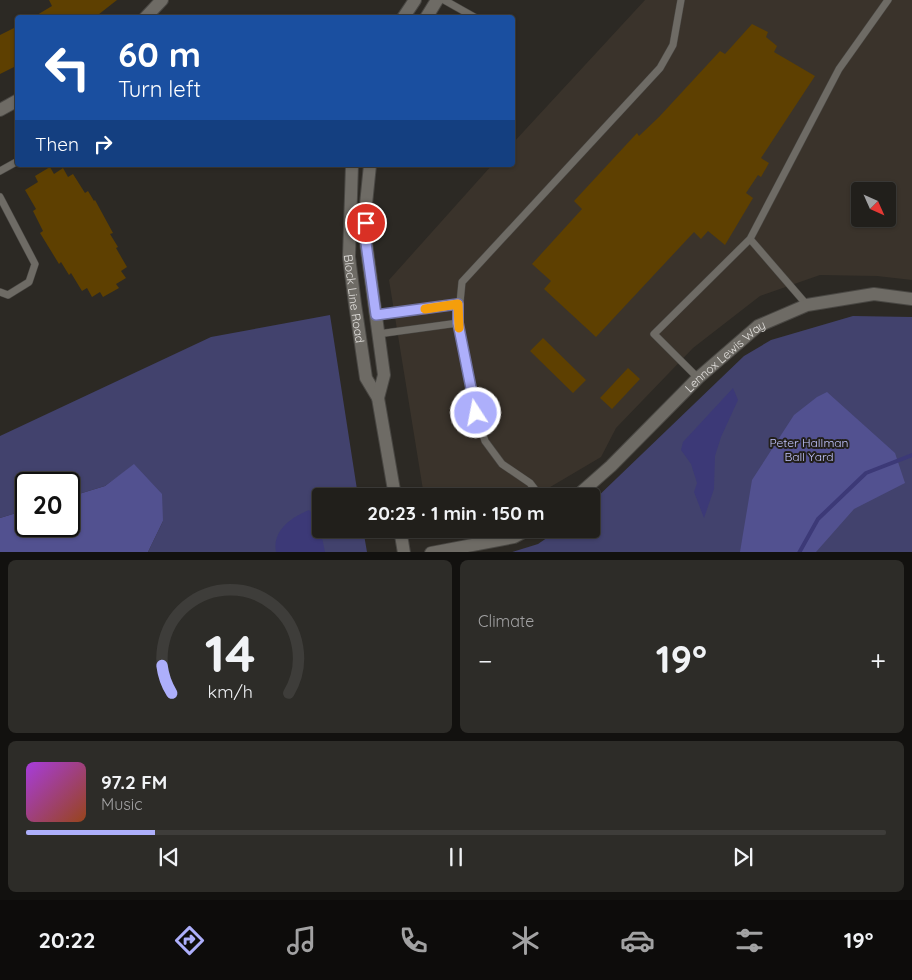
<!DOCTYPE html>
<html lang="en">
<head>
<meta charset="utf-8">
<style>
	:root { --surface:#211f1b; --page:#2d2c28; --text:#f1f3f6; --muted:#a2a2a3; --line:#3e3d3a; --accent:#adaffb }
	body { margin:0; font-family:Quicksand,sans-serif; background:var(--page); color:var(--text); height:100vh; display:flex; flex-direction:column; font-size:19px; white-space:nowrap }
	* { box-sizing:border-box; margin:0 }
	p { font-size:16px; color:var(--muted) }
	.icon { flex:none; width:28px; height:28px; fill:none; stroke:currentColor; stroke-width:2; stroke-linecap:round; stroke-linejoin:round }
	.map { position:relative; height:552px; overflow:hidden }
	.drawer { display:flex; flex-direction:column; gap:8px; padding:8px; background:#12110f; flex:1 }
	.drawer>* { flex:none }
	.guide { position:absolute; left:15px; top:15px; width:500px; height:152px; border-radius:5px; box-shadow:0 1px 4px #0004,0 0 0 1px var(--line); background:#1a4fa0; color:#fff; overflow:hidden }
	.needle { width:32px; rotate:135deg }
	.fabs { position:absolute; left:851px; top:182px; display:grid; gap:10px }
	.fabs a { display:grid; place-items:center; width:45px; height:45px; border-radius:5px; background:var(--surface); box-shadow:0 1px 4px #0004,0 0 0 1px var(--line); font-size:25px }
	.speed { position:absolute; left:15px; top:472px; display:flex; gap:10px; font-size:25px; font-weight:700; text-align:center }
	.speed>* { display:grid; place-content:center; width:65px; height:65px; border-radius:50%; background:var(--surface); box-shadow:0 1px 4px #0004,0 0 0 1px var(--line); line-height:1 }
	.speed .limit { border:2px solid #111; border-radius:8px; background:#fff; color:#111 }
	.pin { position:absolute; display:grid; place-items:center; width:42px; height:42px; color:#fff; margin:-21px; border:2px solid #fff; border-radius:50%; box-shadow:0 1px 5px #0007 }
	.me { position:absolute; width:55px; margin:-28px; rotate:349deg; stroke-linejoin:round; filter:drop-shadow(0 0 4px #0008) }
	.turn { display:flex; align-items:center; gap:18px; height:105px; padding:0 20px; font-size:22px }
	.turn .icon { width:65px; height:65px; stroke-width:2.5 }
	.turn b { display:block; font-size:35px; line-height:42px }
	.then { display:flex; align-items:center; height:48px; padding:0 20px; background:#0003; gap:10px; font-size:19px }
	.big { font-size:38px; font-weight:800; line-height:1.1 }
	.drawer .widget { flex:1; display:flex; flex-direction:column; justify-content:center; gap:8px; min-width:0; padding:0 18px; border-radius:8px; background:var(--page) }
	.drawer .dial { align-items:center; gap:0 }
	.dial svg { height:130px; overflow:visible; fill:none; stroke:var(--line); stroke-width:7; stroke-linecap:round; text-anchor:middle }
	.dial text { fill:var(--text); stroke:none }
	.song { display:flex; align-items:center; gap:15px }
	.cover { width:60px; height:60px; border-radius:8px; background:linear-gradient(135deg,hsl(280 70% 55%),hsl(20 70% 35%)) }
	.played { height:5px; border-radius:2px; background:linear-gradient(90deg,var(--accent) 15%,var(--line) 15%) }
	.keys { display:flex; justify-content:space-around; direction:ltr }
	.heat { display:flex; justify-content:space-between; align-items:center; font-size:28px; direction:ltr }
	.drawer .tiles { flex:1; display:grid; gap:8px; grid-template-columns:1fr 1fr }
	.widget:last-child { grid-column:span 2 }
	.trip { position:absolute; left:312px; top:488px; width:288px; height:50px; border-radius:5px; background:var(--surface); box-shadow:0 1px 4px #0004,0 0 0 1px var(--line); font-weight:800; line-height:50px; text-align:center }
	.dock { display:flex; height:80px; justify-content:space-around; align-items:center; background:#0d0c0b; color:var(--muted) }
	.dock .icon { width:35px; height:35px }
	.dock .selected { color:var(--accent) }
	.dock b { font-size:22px; color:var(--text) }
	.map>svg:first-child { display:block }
	.built { fill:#3a332b; fill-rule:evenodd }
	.green { fill:#42426d }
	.forest { fill:#525190 }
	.water { fill:#3c3977 }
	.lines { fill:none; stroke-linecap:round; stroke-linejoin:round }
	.stream { stroke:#3c3977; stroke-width:4 }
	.building { fill:#5e4001 }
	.lane-casing { stroke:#494743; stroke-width:8 }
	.street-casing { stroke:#494743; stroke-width:14 }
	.secondary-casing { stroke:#494743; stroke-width:14 }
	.lane { stroke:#6e6b65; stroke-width:7 }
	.street { stroke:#6e6b65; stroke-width:12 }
	.secondary { stroke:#6e6b65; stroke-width:12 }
	.route-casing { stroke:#7072a3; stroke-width:12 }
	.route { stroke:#adaffb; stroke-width:9 }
	.slow { stroke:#f59e0b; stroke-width:9 }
	.labels { text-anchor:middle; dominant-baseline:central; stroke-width:4; stroke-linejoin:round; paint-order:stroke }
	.street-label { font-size:12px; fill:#e0dedb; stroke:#221f1b }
	.park-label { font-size:12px; fill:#c3c6ff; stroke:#221f1b }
</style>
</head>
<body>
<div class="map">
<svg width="912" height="553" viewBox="0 0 912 553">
	<rect width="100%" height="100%" fill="#2c2924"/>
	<path class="built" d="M645 0H912V280L877 276 820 275 760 296 693 348 616 428 601 457 535 496H424L389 280 492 165H512L513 143ZM860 191H888V219H860Z"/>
	<path class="green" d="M330 315 358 496H321V529H363L367 552H148L163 521 134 465 105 486 69 497V484H26V510L0 518V436L211 337Z
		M853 316 912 317V552L509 553 538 544 560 529H591V503L744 356 771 340Z"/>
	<path class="forest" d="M827 392 895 453 905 483 854 509 816 552H740L752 480 794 415 817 397Z
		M134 464 162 494 163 521 148 552H0V518L26 510V526H69V497L105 486Z"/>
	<path class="water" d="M733 388 738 400 721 437 715 456 714 489 704 518 694 492 697 483 691 464 681 450 683 442Z
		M309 510 318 518 325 552H276C272 530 292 517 309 510Z"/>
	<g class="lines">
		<path class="stream" d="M799 553 818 519 866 473 912 455"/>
	</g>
	<path class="building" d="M49 0H117L94 18H32L52 6Z
		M752 24 768 32 766 37 777 46 774 52 815 76 761 158 769 163 761 177 758 175 746 193 753 198 725 245 708 231 701 239 694 232 596 337 544 289 551 281 532 264 582 209 574 201 637 133 639 136 659 117 720 51 725 54Z
		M18 26V65L0 74V35Z
		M50 167 54 174 63 168 68 177 73 174 85 193 88 191 94 201 95 200 113 233 110 234 118 247 116 248 127 267 121 271 126 278 116 284 119 288 103 297 100 292 92 297 87 288 82 291 71 273 69 275 61 262 59 264 40 233 43 231 33 211 36 209 25 190 38 182 35 176Z
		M543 338 586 380 573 393 530 351Z
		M628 368 640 379 612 409 600 398Z"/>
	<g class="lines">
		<g class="lane-casing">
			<path id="lane" d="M444 0 476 18
				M0 171 18 161
				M0 197 35 264 29 282 8 295 0 292
				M750 239 807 305
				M375 315 458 304
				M378 334 458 323
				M698 378 654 334 750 239 839 69 888 0
				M540 496 530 483 502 464 485 441 476 413 458 323 462 282 660 68 673 45 681 0"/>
		</g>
		<g class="street-casing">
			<g id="street">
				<path d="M145 18 162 0"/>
				<path d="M0 110 18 100"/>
				<path id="s1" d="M577 496 611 466 698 378 758 326 807 305 874 294 912 299"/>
				<path d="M431 553 514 537 529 529"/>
			</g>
		</g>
		<g class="secondary-casing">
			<g id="secondary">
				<path d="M403 18 415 0"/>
				<path d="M426 18 437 0"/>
				<path id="s2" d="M352 165 349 257 355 304 366 378 378 398 395 496"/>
				<path d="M370 165 366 204V243L384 375 378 398"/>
				<path d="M400 529 404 553"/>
			</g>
		</g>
		<use href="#lane" class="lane"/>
		<use href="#street" class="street"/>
		<use href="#secondary" class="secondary"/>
	</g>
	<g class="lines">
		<g class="route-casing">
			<path id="route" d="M366 223V243L376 315 458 304V323L476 413"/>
		</g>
		<use href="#route" class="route"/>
		<path class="slow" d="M425 309 458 304 459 328"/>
	</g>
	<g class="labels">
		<g class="street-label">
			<text stroke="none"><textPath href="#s2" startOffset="134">Block Line Road</textPath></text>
			<text stroke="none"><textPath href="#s1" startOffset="204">Lennox Lewis Way</textPath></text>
		</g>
		<g class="park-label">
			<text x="809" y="442">Peter Hallman<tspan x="809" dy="14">Ball Yard</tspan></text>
		</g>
	</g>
</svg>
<div class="fabs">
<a><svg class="needle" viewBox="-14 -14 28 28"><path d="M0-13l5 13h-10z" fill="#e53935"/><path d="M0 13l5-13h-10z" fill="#a2a2a3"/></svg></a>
</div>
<div class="speed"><div class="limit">20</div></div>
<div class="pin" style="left:366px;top:223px;background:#d93025"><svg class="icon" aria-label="arrive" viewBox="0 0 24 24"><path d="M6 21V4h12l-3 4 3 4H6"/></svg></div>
<svg class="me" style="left:476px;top:413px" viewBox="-20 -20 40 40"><circle r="17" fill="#adaffb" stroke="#fff" stroke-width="3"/><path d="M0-11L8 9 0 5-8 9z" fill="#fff"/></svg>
<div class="trip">20:23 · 1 min · 150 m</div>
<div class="guide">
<div class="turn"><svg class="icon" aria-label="left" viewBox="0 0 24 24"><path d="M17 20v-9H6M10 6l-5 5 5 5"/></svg><div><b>60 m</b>Turn left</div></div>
<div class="then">Then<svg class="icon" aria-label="right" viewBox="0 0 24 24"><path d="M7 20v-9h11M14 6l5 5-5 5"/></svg></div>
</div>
</div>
<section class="drawer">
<div class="tiles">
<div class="widget dial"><svg viewBox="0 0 100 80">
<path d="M14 69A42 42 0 1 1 86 69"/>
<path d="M14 69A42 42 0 0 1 8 52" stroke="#adaffb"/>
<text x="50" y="56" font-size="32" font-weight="700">14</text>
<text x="50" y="72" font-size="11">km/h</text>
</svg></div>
<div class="widget"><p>Climate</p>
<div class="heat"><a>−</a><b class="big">19°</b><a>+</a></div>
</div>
<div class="widget">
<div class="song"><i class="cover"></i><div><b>97.2 FM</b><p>Music</p></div></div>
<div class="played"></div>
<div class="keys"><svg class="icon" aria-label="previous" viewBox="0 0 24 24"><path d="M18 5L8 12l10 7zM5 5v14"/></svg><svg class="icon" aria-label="pause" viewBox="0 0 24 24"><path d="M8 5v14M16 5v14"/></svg><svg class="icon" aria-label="next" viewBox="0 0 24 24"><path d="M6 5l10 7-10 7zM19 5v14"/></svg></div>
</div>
</div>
</section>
<nav class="dock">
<b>20:22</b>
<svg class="icon selected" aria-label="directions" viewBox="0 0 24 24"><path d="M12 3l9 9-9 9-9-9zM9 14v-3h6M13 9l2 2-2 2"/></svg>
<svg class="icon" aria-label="music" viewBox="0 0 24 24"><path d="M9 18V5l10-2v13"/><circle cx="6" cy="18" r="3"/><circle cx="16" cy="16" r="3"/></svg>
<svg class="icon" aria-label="phone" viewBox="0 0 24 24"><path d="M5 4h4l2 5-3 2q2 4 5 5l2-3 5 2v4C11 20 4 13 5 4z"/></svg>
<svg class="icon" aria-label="climate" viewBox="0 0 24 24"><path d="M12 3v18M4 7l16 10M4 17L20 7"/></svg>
<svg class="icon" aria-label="car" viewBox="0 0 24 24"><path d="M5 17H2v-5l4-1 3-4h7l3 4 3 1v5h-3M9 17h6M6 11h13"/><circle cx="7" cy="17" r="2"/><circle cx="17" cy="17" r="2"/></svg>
<svg class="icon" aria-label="filters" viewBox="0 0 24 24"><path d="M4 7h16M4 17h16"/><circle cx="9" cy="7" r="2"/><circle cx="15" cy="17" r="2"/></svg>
<b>19°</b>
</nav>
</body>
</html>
